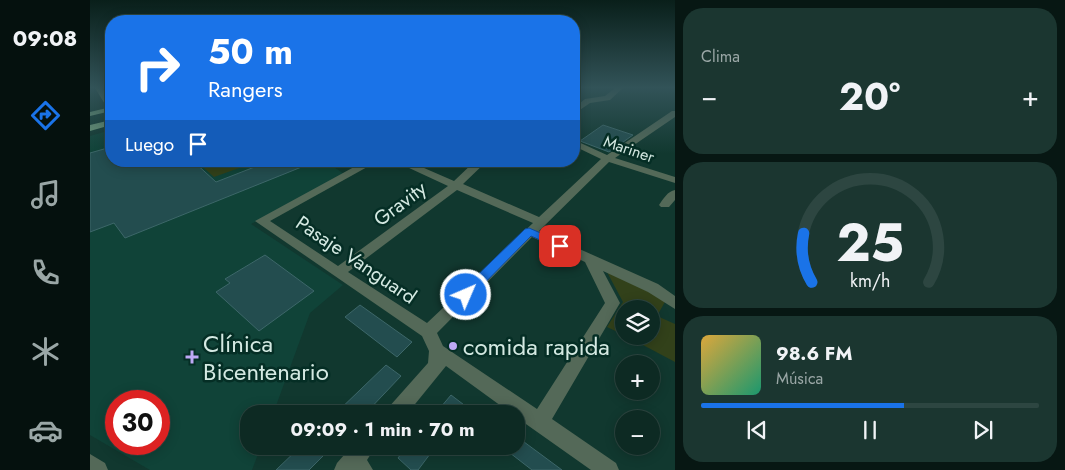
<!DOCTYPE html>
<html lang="es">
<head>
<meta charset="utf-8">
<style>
	:root { --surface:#0d2a23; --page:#1b3630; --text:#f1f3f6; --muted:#9aa7a6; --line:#2d4641; --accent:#1a73e8 }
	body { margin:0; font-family:Jost,sans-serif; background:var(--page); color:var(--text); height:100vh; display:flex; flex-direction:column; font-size:19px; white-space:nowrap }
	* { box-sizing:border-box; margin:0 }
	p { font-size:16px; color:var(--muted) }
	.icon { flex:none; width:28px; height:28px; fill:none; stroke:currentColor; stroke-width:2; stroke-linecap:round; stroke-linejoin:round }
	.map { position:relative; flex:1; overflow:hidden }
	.panel { display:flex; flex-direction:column; gap:8px; padding:8px; background:#071713; width:390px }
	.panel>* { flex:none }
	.banner { position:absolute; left:15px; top:15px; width:475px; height:152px; border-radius:20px; box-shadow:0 2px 12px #0003,0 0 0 1px var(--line); background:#1a73e8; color:#fff; overflow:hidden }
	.buttons { position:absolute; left:525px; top:300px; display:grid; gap:10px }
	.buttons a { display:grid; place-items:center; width:45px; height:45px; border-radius:50%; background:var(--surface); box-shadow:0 2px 12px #0003,0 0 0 1px var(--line); font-size:25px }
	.speed { position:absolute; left:15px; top:390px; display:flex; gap:10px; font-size:25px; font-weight:700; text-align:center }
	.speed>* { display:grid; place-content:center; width:65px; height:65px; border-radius:50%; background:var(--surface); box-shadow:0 2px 12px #0003,0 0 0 1px var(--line); line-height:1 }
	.speed .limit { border:8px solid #d22; background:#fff; color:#111 }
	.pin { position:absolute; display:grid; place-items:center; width:42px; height:42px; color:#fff; margin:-21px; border-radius:10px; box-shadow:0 2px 8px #0006 }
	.me { position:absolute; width:55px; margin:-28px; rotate:45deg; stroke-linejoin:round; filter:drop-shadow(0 0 4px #0008) }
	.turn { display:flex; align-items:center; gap:18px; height:105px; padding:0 20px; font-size:22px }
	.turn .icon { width:65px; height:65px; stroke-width:2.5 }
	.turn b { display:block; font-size:35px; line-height:42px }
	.then { display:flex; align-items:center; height:48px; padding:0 20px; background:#0003; gap:10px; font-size:19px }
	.big { font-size:38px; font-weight:700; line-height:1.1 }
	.panel .widget { flex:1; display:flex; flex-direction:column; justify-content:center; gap:8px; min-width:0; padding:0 18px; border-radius:20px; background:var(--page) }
	.panel .dial { align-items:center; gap:0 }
	.dial svg { height:130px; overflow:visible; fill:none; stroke:var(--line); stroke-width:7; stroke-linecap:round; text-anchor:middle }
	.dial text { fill:var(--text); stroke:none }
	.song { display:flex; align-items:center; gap:15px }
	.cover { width:60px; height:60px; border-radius:8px; background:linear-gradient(135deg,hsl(40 70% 55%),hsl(160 70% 35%)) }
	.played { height:5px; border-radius:2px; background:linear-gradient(90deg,var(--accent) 60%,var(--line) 60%) }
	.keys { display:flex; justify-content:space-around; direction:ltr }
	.heat { display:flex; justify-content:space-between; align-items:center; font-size:28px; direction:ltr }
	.trip { position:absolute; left:150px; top:405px; width:285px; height:50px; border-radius:20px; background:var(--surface); box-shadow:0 2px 12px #0003,0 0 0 1px var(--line); font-weight:700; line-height:50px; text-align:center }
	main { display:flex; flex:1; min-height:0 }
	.tabs { display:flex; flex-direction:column; width:90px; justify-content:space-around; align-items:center; background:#05110e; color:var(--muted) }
	.tabs .icon { width:35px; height:35px }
	.tabs .active { color:var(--accent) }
	.tabs b { font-size:22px; color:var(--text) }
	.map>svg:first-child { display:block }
	.built { fill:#104338; fill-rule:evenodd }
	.green { fill:#32411a }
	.building { fill:#234d4f; stroke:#3d6769 }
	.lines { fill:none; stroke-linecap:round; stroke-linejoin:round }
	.minor { fill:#546958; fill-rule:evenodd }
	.secondary { fill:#66896e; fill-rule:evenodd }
	.primary { fill:#74a17e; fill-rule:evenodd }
	.route { fill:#1a73e8; stroke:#114b97 }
	.poi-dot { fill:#bda9f5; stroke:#052e25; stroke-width:2 }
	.labels { text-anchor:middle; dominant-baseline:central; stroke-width:5; stroke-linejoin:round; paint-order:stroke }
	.far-street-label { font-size:16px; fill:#d4e9e2; stroke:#052e25 }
	.street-label { font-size:20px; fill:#d4e9e2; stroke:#052e25 }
	.near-poi-label { font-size:24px; fill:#d4e9e2; stroke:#052e25; text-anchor:start }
</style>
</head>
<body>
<main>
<nav class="tabs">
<b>09:08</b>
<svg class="icon active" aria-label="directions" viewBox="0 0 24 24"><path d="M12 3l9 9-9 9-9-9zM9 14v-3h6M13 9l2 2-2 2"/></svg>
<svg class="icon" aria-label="music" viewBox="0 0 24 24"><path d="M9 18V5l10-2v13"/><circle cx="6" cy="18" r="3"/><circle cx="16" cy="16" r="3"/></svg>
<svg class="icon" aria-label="phone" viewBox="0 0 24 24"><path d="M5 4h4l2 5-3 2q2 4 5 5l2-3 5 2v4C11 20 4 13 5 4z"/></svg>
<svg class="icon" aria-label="climate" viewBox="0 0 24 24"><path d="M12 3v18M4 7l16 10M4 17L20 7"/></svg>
<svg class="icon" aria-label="car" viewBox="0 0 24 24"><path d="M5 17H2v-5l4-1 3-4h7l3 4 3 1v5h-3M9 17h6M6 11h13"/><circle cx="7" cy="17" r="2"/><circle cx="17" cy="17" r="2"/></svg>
</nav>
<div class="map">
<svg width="585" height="470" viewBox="0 0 585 470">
	<rect width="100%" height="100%" fill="#11382f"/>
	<path class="built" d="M21 130V161H235L254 174 161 224 253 285 220 313 183 414H159V446H171L162 470H60L0 435V136ZM26 401H69V444H26Z"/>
	<path class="green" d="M106 161H145L152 167 124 177Z
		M517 272 576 300 567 316 585 324V362L536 336H561V309H534V335L517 327 533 302Z"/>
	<path class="building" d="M513 125 543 135 519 152 490 141Z
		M21 147V161H103L126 182 180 161 224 162 35 238 24 223 0 232V153Z
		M175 255 224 291 169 331 126 292 140 283 135 279Z
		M270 305 322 342 307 357 255 317Z
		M296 365 311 376 275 414H245Z
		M361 395 386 414H345Z
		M426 436 472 470H442L411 446H426Z
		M211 446H243L219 470H186Z
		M317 446H346L328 470H321L308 458Z"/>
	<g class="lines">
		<path class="minor" d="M525 88H533L520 100 500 103 484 114V108L495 99 515 96Z
			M582 111H585V117L525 158 585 177V183L519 162 449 231 568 284 585 296V309L558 292 513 271 530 303 462 419 526 463 529 470H501L426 417V414H422L356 366 317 414H296L298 408 338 363 339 351 332 336 165 221 275 161H288L180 221 248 266 358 186 304 161H318L364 181 385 161H397L373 184 449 217 511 159 484 146V140L517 155ZM367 190 443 223 337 323 258 272ZM442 237 495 262 515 303 447 409 353 346 347 333Z
			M585 190V200L579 207H571L569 205C573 199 578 191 585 190Z
			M262 446H286L277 460 283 470H244L247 463Z
			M0 454 15 463 18 470H0Z"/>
		<path class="secondary" d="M5 88H12L21 102V109H18Z"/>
		<path class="primary" d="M21 107V111L0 116V112Z
			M21 120V125L0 131V125Z"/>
	</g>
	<linearGradient id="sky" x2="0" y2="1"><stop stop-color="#091f1a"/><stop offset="0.57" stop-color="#325358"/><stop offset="1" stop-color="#325358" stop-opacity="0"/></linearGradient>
	<rect width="585" height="154" fill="url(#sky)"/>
	<path class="route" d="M439 228 474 243 476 246 470 249 441 236 380 298H371L369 295 371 291 435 229Z"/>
	<g class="poi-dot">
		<circle cx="363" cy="346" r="5"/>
		<path d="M99.5 349.5h5v5h5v5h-5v5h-5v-5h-5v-5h5z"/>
	</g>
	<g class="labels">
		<g class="far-street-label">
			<text transform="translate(539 149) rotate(19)">Mariner</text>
		</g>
		<g class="street-label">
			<text transform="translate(310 204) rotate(-37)">Gravity</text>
			<text transform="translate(266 260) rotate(34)">Pasaje Vanguard</text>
		</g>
		<g class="near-poi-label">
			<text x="113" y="343">Clínica<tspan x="113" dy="28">Bicentenario</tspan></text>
			<text x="373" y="346">comida rapida</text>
		</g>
	</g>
</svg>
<div class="buttons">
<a><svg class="icon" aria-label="layers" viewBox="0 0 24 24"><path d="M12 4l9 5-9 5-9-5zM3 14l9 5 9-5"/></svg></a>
<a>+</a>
<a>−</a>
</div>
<div class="speed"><div class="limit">30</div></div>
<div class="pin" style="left:470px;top:246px;background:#d93025"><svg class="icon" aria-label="arrive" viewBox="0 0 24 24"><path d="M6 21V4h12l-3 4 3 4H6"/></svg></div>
<svg class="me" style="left:376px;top:295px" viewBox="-20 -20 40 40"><circle r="17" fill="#1a73e8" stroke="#fff" stroke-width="3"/><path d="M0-11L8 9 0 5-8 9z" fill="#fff"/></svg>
<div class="trip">09:09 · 1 min · 70 m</div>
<div class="banner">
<div class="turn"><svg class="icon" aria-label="right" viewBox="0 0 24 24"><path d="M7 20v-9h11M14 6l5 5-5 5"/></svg><div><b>50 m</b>Rangers</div></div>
<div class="then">Luego<svg class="icon" aria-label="arrive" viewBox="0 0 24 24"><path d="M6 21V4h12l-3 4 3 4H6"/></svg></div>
</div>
</div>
<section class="panel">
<div class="widget"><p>Clima</p>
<div class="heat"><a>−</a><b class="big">20°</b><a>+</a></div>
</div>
<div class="widget dial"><svg viewBox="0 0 100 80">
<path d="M14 69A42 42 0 1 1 86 69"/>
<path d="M14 69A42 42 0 0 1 9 39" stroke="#1a73e8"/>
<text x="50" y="56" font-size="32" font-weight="700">25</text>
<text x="50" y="72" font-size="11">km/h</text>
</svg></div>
<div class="widget">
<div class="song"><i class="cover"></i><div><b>98.6 FM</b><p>Música</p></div></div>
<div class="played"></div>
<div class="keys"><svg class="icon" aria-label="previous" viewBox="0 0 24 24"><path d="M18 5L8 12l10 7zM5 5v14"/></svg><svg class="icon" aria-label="pause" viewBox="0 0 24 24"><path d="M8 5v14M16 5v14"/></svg><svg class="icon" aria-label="next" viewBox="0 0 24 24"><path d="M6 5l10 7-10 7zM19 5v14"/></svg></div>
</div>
</section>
</main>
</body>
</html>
